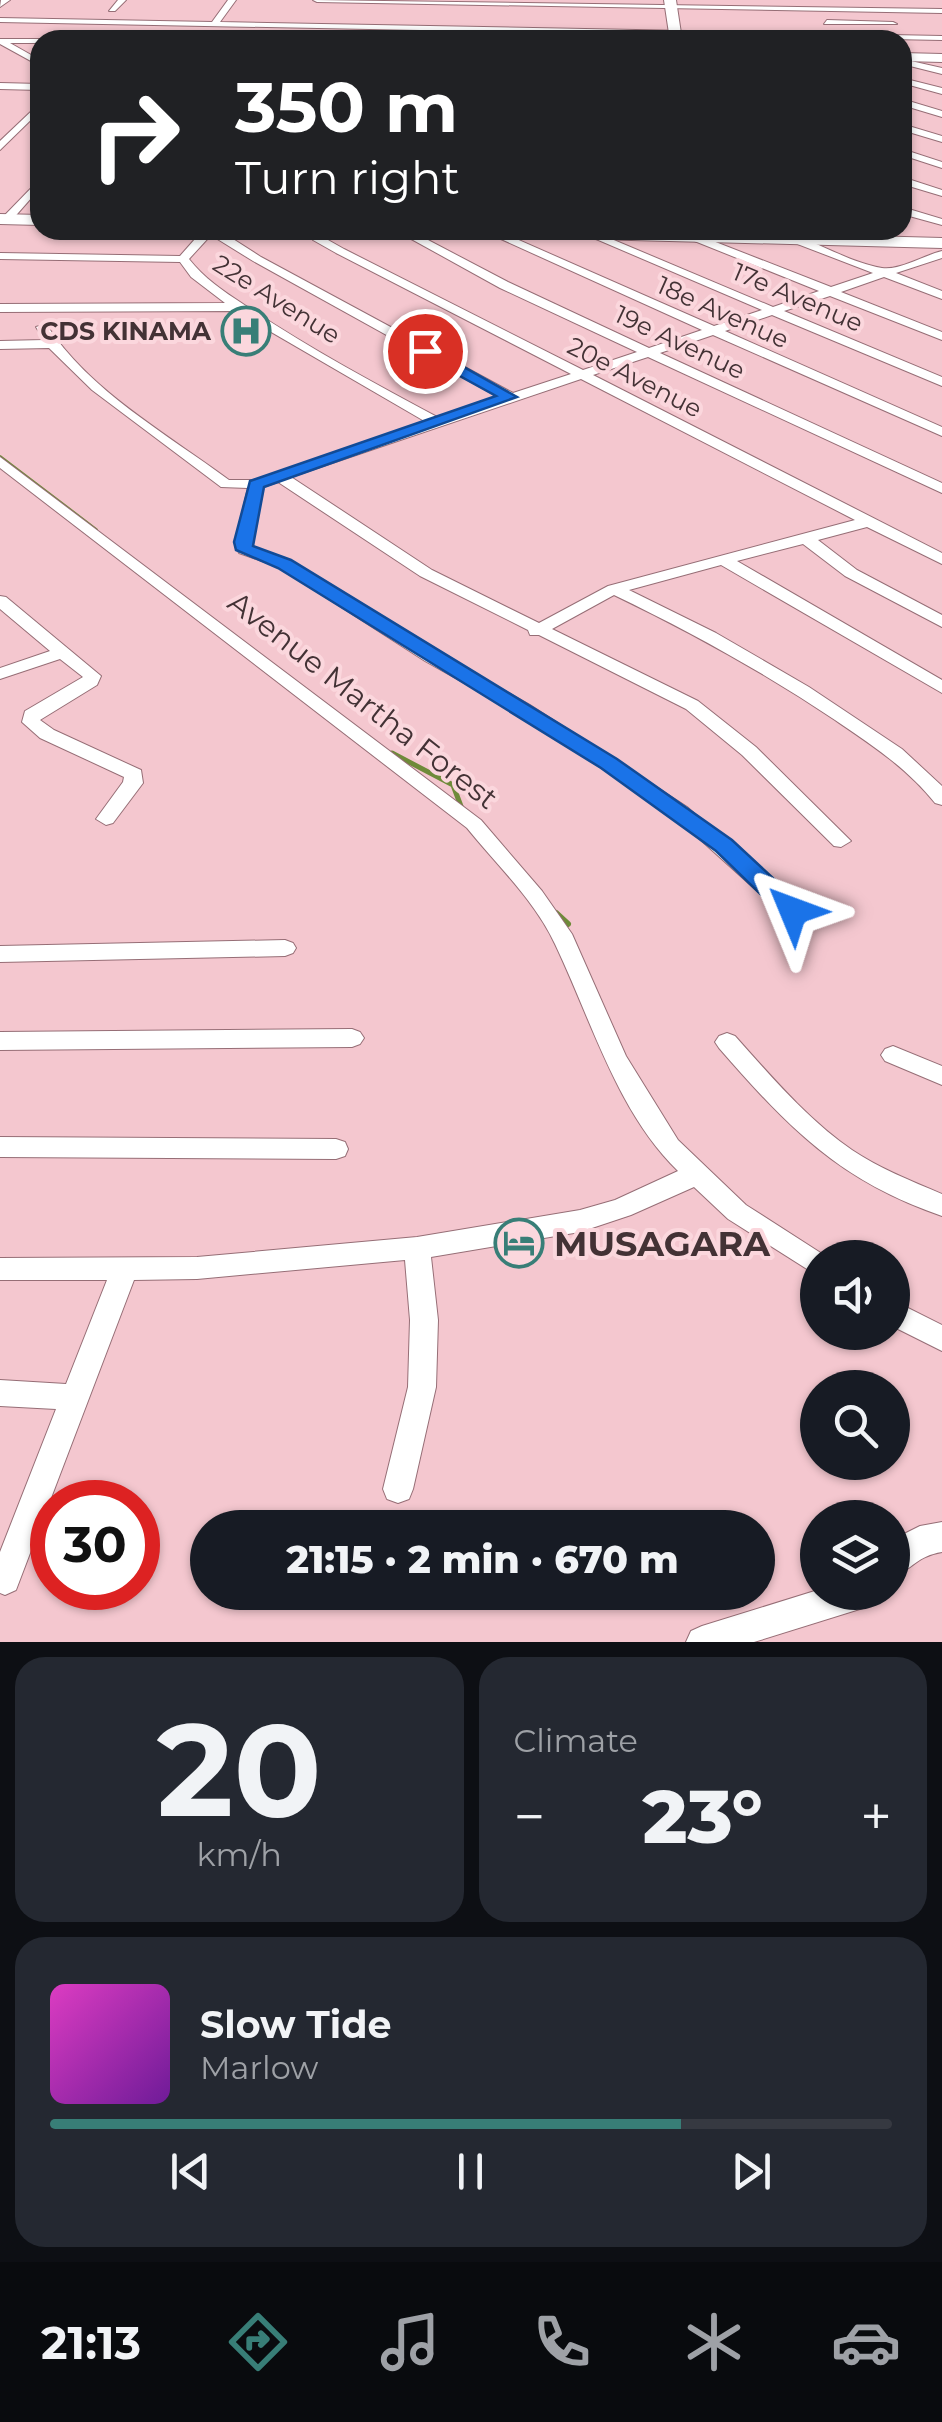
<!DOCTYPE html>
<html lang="en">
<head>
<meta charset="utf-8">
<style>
	:root { --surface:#171b24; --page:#242831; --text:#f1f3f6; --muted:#9ea1a6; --line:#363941; --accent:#387e77 }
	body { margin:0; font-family:Montserrat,sans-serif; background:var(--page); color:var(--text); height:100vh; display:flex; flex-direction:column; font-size:38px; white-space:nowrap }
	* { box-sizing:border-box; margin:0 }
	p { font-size:32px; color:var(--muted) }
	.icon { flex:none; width:55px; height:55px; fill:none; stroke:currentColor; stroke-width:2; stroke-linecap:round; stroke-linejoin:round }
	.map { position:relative; height:1642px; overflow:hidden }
	.side { display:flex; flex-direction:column; gap:15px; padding:15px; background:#0d0f14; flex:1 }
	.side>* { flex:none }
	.top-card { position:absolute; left:30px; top:30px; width:882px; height:210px; border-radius:30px; box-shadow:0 2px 8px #0004; background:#202124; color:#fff; overflow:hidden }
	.fabs { position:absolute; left:800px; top:1240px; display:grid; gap:20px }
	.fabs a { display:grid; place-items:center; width:110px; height:110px; border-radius:50%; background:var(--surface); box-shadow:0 2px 8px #0004; font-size:50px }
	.speed { position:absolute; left:30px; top:1480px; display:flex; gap:20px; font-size:50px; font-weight:700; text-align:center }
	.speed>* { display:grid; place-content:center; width:130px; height:130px; border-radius:50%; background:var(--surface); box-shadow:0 2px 8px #0004; line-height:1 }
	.speed .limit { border:15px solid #d22; background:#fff; color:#111 }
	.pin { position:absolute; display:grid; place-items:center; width:85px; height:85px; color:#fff; margin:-42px; border:5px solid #fff; border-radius:50%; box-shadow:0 2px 10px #0007 }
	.me { position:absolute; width:110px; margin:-55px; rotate:314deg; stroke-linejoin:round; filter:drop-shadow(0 0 8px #0008) }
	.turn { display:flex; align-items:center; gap:35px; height:210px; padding:0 40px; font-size:45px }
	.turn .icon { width:130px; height:130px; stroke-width:2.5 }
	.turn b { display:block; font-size:70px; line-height:85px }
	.big { font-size:75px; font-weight:800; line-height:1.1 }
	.side .card { flex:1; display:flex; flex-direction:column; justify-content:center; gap:15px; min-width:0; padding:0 35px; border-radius:30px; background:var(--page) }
	.side .dial { align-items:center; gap:0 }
	.dial b { font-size:130px; line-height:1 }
	.song { display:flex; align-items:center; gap:30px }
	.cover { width:120px; height:120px; border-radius:15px; background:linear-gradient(135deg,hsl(310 70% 55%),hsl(280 70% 35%)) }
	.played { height:10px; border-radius:5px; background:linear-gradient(90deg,var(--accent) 75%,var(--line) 75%) }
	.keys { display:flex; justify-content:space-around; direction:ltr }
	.heat { display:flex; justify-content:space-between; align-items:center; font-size:55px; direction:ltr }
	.side .tiles { flex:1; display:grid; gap:15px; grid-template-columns:1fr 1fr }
	.card:last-child { grid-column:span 2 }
	.trip { position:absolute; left:190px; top:1510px; width:585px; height:100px; border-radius:50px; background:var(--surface); box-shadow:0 2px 8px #0004; font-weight:800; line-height:100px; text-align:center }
	.dock { display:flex; height:160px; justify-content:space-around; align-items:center; background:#090b0e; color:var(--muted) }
	.dock .icon { width:70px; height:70px }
	.dock .current { color:var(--accent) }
	.dock b { font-size:45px; color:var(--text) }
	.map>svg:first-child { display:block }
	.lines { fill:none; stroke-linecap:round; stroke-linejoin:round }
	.stream-far2 { stroke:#6e8a39; stroke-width:4 }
	.stream-far1 { stroke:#6e8a39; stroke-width:5 }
	.stream { stroke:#6e8a39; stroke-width:6 }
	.street-casing { stroke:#966e76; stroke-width:2 }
	.secondary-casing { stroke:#966e76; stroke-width:2 }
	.street { fill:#fff; fill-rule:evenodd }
	.secondary { fill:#fff; fill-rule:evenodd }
	.route { fill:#1a73e8; stroke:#114b97; stroke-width:2.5 }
	.labels { text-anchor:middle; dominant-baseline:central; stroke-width:8; stroke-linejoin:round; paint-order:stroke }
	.far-street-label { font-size:25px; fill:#433235; stroke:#fbd7dd }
	.far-poi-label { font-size:25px; font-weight:bold; fill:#433235; stroke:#fbd7dd; text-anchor:end }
	.street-label { font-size:30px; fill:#433235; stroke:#fbd7dd }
	.near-poi-label { font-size:35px; font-weight:bold; fill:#433235; stroke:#fbd7dd; text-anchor:start }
</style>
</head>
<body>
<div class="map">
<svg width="942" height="1642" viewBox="0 0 942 1642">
	<rect width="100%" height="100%" fill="#f4c7cf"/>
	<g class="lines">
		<path class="stream-far2" d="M0 457 96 530"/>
		<path class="stream-far1" d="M392 753 453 785 462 809"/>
		<path class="stream" d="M556 913 568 924"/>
		<g class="street-casing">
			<path id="street" d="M10 0 0 7 1 0Z
				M118 0H126L115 11H109Z
				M228 0H236L220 22 942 36V40L0 22V18L212 22Z
				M313 0 942 9V13L317 2Z
				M827 20 893 22 897 24H824Z
				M0 39H43L40 43H10L40 60V66L0 44Z
				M902 59 942 68V74L902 64Z
				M902 78 942 88V94L902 83Z
				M0 83 40 84V90L0 89Z
				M902 99 942 111V117L902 105Z
				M40 103V111L0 150V141Z
				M902 124 942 136V142L902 130Z
				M902 149 942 162V168L902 155Z
				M902 177 942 190V196L902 184Z
				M40 179V188L11 221H3V217Z
				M902 207 942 219V225L902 214Z
				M203 230H219L261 257 513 393 571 374 336 253 313 240 306 230H318L321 236 344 249 583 370 637 352 500 288 395 230H409L508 282 649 348 702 330 481 230H496L714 326 762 310 575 230H590L773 307 819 291 687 238V234H695L831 287 873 273 761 230C804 230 840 261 882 268 898 271 925 255 942 251V258L896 273 942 291V299L884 277 841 292 942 332V340L830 296 784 311 942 377V386L772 315 725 331 942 427V436L713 335 660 353 942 483V493L648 357 593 375 942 553V564L867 527 818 540 857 570 942 615V627L845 576 803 544 737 561 942 680V693L721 565 629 590 716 633 809 687 902 749 942 786V805L935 803C907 768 872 745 835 720 765 673 691 632 614 595L552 629 698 701 756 747 851 841 841 847 834 846 742 755 686 709 539 635H530L528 630 420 576 278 482 263 487 252 547 291 561 437 653 530 705 687 807 804 911 793 918 785 916 673 815 518 713 425 661 279 567 239 553 235 542 248 488 221 487 92 390 49 348 0 349V341L44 340 36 327 46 324C89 391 167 434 229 480H255L426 422 235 311 0 312V304L225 303 191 277 180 262 0 259V253L180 256ZM211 235 253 261 500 398 439 418C372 382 305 346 243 304 223 291 204 278 189 259ZM581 379 855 520 608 586 539 623 432 570 291 477Z
				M857 230H874L901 241 891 243Z
				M0 457 481 820 542 891 572 934 626 1056 678 1140 746 1205 827 1257 818 1258V1276L728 1219 694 1187 631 1215 580 1232 431 1257 438 1320 436 1387 413 1489 409 1499 398 1503 387 1499 383 1489 408 1387 410 1320 405 1260 197 1279 134 1280 16 1590 5 1595 0 1593V1552L56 1409 0 1406V1380L66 1384 107 1280H0V1258L197 1257 417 1237 580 1210 615 1200 678 1171C617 1112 591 1019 555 944 535 901 497 865 467 828L0 468Z
				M0 596 6 597 101 676 97 685 40 720 54 730 141 770 143 783 113 823 106 825 96 819 123 782 124 777 40 738 22 722 25 711 83 677 60 659 0 679V668L50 651 0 609Z
				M285 940 293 943 296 948 293 953 285 956 0 962V946Z
				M352 1029 360 1032 364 1038 360 1044 352 1047 0 1050V1032Z
				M727 1033 735 1036C771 1076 807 1119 852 1150 879 1168 911 1181 942 1194V1216C839 1181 788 1127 719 1048L715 1042 719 1036Z
				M893 1046 942 1066V1085L885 1061 881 1055 885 1049Z
				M0 1137 336 1139 345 1142 348 1149 345 1156 336 1159 0 1157Z
				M892 1300 942 1325V1351L892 1326Z
				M942 1522V1552C917 1556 913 1569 892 1577V1540L920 1526Z
				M818 1590 879 1592 874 1603 863 1608 754 1642H686L691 1631 702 1626Z"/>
		</g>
		<g class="secondary-casing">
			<path id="secondary" d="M664 0H676L682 40H670Z
				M902 53 942 54V62L902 61Z
				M0 214 40 215V225L0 224Z
				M433 230H633L942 238V248L441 235Z"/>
		</g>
		<use href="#street" class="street"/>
		<use href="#secondary" class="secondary"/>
	</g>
	<path class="route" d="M420 348H430L517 397 264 487 253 546 291 560 617 759 732 840 802 905 805 911 802 917H784L716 851 601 768 278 568 236 550 234 542 250 481 496 396 420 354Z"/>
	<defs>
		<g id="hospital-ring" transform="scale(2.5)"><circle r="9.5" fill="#fbd7dd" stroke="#387e77" stroke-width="1.5"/><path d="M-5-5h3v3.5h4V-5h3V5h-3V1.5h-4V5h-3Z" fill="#387e77"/></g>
		<g id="hotel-ring" transform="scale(2.5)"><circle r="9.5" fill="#fbd7dd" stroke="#387e77" stroke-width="1.5"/><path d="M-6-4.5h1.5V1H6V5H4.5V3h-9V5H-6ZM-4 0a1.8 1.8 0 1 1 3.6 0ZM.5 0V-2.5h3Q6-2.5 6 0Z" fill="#387e77"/></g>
	</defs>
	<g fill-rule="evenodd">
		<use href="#hospital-ring" x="246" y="331"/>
		<use href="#hotel-ring" x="519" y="1243"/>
	</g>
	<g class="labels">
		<g class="far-street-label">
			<text transform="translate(798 297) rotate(23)">17e Avenue</text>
			<text transform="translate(277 299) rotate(32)">22e Avenue</text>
			<text transform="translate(723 312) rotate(24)">18e Avenue</text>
			<text transform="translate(680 342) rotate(25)">19e Avenue</text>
			<text transform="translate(635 377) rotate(27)">20e Avenue</text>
		</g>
		<g class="far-poi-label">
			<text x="211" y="331">CDS KINAMA</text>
		</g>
		<g class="street-label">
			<text transform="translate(363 700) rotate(38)">Avenue Martha Forest</text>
		</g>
		<g class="near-poi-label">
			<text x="554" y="1243">MUSAGARA</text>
		</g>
	</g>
</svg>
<div class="fabs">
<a><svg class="icon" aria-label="sound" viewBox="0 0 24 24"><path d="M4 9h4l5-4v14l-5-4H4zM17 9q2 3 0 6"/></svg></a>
<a><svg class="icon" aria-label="search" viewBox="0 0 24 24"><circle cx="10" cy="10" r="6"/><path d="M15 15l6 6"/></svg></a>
<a><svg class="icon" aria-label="layers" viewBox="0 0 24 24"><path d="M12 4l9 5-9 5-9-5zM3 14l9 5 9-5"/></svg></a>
</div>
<div class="speed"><div class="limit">30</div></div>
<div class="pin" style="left:425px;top:351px;background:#d93025"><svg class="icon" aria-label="arrive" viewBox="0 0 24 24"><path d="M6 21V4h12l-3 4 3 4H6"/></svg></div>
<svg class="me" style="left:793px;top:911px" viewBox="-20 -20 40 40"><path d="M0-17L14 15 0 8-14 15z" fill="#1a73e8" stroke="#fff" stroke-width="4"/></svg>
<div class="trip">21:15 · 2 min · 670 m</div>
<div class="top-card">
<div class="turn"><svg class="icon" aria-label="right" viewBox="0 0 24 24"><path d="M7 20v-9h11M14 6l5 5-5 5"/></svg><div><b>350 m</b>Turn right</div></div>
</div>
</div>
<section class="side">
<div class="tiles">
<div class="card dial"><b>20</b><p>km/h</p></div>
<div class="card"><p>Climate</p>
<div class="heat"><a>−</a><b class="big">23°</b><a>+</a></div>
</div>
<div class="card">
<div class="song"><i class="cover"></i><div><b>Slow Tide</b><p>Marlow</p></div></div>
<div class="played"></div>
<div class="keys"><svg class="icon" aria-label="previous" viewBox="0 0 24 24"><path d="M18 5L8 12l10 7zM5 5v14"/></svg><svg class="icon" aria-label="pause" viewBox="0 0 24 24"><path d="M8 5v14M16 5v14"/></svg><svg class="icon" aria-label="next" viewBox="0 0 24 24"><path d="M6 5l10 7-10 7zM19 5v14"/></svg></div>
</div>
</div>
</section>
<nav class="dock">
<b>21:13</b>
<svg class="icon current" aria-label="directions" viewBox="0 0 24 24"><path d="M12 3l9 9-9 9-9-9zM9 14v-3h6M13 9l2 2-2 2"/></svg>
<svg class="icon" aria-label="music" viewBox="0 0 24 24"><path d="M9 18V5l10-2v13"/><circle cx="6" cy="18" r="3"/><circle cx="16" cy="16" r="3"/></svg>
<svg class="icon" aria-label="phone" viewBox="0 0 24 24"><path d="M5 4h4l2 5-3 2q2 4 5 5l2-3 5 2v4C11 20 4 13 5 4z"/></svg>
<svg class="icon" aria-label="climate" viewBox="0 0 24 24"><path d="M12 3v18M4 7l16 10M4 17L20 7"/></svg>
<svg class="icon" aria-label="car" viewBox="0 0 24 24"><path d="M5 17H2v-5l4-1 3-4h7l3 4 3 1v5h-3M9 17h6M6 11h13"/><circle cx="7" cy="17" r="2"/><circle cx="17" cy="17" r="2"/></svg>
</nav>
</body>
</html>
